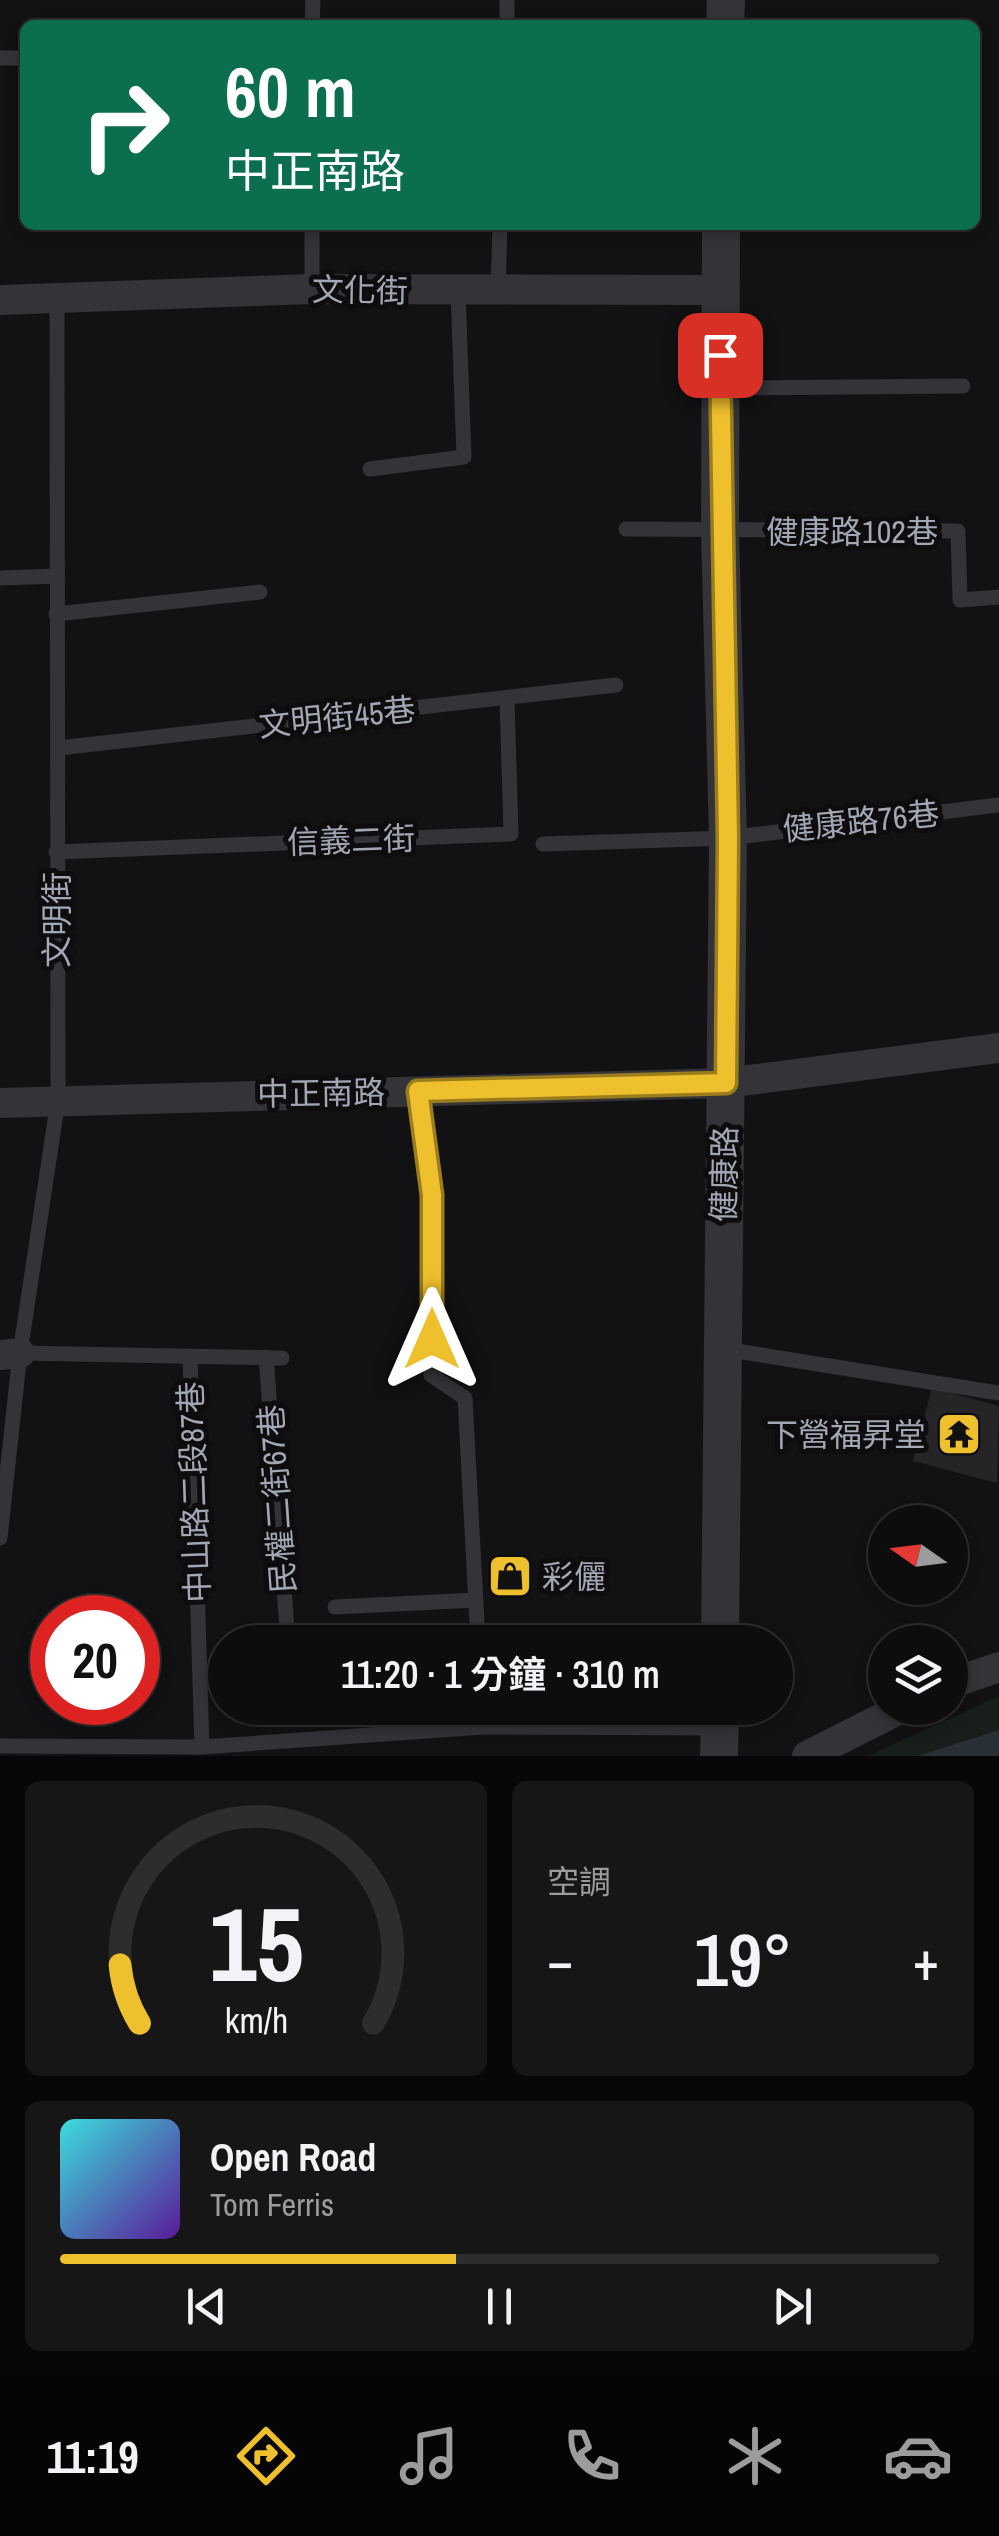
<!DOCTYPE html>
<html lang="zh-TW">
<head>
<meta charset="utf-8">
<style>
	:root { --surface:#0e0d0e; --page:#171617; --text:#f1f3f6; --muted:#9b9c9e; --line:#2e2d2e; --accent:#efc02d }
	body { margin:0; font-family:"Archivo Narrow","Noto Sans TC",sans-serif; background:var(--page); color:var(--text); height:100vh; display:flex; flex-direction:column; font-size:38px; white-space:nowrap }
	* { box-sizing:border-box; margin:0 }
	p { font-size:32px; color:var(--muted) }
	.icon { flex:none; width:55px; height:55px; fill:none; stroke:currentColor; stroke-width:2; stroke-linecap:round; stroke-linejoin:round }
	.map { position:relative; height:1756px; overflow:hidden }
	.drawer { display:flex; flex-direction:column; gap:25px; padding:25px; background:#080708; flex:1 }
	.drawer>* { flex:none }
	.banner { position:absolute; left:20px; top:20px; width:960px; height:210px; border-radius:15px; box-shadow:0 5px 15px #0003,0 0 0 2px var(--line); background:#0b6e4f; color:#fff; overflow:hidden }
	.needle { width:65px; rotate:284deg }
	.controls { position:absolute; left:868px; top:1505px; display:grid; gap:20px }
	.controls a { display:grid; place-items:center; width:100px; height:100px; border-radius:50%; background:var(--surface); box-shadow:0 5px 15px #0003,0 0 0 2px var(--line); font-size:50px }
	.speed { position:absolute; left:30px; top:1595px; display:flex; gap:20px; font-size:50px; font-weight:700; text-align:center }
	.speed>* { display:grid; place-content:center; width:130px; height:130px; border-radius:50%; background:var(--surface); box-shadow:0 5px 15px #0003,0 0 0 2px var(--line); line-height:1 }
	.speed .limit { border:15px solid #d22; background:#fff; color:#111 }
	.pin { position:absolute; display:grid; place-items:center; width:85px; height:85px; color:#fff; margin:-42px; border-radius:20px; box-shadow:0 5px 15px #0006 }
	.me { position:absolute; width:110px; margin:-55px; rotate:0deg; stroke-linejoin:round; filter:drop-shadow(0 0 8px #0008) }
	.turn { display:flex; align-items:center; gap:35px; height:210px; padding:0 40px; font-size:45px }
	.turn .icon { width:130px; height:130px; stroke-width:2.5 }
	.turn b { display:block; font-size:70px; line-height:85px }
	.big { font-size:75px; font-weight:600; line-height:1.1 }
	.drawer .tile { flex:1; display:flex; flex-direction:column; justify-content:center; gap:15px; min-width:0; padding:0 35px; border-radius:15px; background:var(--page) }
	.drawer .dial { align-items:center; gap:0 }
	.dial svg { height:260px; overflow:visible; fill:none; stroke:var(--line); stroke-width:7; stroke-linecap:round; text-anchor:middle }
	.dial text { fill:var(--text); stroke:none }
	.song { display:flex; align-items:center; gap:30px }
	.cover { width:120px; height:120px; border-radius:15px; background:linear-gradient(135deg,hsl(180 70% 55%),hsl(270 70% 35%)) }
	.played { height:10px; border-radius:5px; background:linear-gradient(90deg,var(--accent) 45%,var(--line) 45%) }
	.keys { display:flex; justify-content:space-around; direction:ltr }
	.heat { display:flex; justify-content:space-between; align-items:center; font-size:55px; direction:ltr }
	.drawer .tiles { flex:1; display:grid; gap:25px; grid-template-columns:1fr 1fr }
	.tile:last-child { grid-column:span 2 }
	.trip { position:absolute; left:208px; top:1625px; width:585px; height:100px; border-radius:50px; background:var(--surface); box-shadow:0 5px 15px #0003,0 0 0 2px var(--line); font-weight:600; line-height:100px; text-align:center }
	.dock { display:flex; height:160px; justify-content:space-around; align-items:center; background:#060506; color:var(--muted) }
	.dock .icon { width:70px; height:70px }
	.dock .selected { color:var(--accent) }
	.dock b { font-size:45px; color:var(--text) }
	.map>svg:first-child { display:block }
	.green { fill:#181e19 }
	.water { fill:#282f36 }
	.building { fill:#252427 }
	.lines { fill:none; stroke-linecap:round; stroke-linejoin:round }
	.service { stroke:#333338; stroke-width:15 }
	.minor { stroke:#333338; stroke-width:30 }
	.tertiary { stroke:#333338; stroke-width:38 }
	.route-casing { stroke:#9b7d1d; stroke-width:25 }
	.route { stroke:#efc02d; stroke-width:18 }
	.labels { text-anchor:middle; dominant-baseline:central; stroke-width:10; stroke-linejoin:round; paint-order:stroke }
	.street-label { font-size:32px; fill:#a3a6b4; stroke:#0d0d0e }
	.poi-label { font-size:32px; fill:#a3a6b4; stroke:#0d0d0e; text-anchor:end }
</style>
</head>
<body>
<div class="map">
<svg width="999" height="1756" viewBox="0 0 999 1756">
	<rect width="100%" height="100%" fill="#121113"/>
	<path class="green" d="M999 1696V1756H868Z"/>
	<path class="water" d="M999 1730V1756H918Z"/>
	<path class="building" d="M932 1388 999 1406 997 1483 913 1461Z"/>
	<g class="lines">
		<path class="service" d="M312 25 313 0
			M507 25V0
			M0 58H25
			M312 289V225
			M498 290 500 225
			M722 388 963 386
			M370 469 464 457 458 291
			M626 529 958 531 960 600 999 597
			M0 578 57 576
			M56 614 260 592
			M59 748 616 685
			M543 844 728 838 999 805
			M56 852 511 834 507 699
			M418 1091 432 1195 431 1375 465 1398 478 1642
			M724 1349 999 1393
			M20 1353 282 1358
			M190 1356 202 1747
			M266 1357 288 1641
			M0 1538 20 1353 58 1100 57 298
			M335 1607 476 1600
			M0 1746 202 1747 483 1727 720 1728"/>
		<path class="minor" d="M0 300 312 289 720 290
			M0 1103 725 1083 999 1048
			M0 1355 20 1353
			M950 1684 999 1667
			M807 1756 902 1708"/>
		<path class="tertiary" d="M725 25 726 0
			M720 1642 728 838 720 531 721 225
			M719 1756 720 1708"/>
	</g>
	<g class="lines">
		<g class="route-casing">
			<path id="route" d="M432 1339V1195L418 1091 726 1083 728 838 720 355"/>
		</g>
		<use href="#route" class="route"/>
	</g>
	<defs>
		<g id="temple-square" transform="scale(2.25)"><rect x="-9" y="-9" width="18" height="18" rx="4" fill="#efc02d" stroke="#0d0d0e"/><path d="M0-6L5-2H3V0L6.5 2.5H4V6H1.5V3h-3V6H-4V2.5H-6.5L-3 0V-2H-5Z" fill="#111"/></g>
		<g id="shop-square" transform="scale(2.25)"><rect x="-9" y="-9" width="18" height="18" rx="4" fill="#efc02d" stroke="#0d0d0e"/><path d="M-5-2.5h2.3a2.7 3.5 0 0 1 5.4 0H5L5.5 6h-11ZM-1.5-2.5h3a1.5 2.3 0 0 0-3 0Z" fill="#111"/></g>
	</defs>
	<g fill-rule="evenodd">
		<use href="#temple-square" x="959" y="1434"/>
		<use href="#shop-square" x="510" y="1576"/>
	</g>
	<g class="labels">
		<g class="street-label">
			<text transform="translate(360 290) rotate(1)">文化街</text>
			<text x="852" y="531">健康路102巷</text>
			<text transform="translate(337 717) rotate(-6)">文明街45巷</text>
			<text transform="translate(861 821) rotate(-6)">健康路76巷</text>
			<text transform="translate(351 840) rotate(-2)">信義二街</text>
			<text transform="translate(56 920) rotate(-90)">文明街</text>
			<text transform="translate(321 1093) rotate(-1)">中正南路</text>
			<text transform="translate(724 1174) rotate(-89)">健康路</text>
			<text transform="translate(194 1492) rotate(-92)">中山路二段87巷</text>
			<text transform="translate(277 1499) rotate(-94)">民權二街67巷</text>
		</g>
		<g class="poi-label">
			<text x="926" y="1434">下營福昇堂</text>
			<text x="542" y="1576" text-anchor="start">彩儷</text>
		</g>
	</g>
</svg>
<div class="controls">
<a><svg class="needle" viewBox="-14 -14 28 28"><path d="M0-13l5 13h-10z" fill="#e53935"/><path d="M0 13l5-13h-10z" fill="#9b9c9e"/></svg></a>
<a><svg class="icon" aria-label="layers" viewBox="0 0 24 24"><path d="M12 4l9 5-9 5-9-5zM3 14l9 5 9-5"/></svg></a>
</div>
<div class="speed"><div class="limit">20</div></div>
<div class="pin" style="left:720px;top:355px;background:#d93025"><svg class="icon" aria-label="arrive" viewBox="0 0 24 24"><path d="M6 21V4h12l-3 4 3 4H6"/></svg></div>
<svg class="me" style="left:432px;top:1339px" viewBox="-20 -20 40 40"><path d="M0-17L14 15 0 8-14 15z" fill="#efc02d" stroke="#fff" stroke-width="4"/></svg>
<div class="trip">11:20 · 1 分鐘 · 310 m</div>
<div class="banner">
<div class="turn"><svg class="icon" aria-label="right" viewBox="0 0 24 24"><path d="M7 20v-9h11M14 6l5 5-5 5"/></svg><div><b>60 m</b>中正南路</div></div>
</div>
</div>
<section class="drawer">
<div class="tiles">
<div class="tile dial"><svg viewBox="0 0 100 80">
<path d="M14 69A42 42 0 1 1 86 69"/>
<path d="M14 69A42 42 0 0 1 8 51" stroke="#efc02d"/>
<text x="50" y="56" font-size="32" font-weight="700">15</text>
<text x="50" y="72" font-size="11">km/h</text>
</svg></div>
<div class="tile"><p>空調</p>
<div class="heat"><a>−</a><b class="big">19°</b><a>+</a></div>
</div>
<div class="tile">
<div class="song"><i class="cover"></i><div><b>Open Road</b><p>Tom Ferris</p></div></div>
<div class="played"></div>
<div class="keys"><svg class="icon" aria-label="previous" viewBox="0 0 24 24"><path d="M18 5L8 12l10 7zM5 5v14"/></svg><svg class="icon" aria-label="pause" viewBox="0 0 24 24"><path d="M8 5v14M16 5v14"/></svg><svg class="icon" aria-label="next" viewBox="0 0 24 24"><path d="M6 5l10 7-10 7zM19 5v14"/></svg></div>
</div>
</div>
</section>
<nav class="dock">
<b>11:19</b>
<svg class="icon selected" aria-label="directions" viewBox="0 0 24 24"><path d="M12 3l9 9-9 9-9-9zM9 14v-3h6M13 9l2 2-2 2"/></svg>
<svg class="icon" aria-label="music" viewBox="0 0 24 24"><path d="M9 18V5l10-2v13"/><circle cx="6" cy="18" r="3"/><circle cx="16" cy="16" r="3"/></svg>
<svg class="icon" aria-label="phone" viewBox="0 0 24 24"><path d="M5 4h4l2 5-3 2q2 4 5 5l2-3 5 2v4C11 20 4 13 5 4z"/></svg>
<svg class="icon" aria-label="climate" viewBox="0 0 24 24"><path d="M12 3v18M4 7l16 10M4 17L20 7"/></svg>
<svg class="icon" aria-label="car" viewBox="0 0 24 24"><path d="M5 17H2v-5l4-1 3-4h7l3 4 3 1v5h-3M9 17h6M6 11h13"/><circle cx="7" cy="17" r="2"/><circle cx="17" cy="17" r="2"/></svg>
</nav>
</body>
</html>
